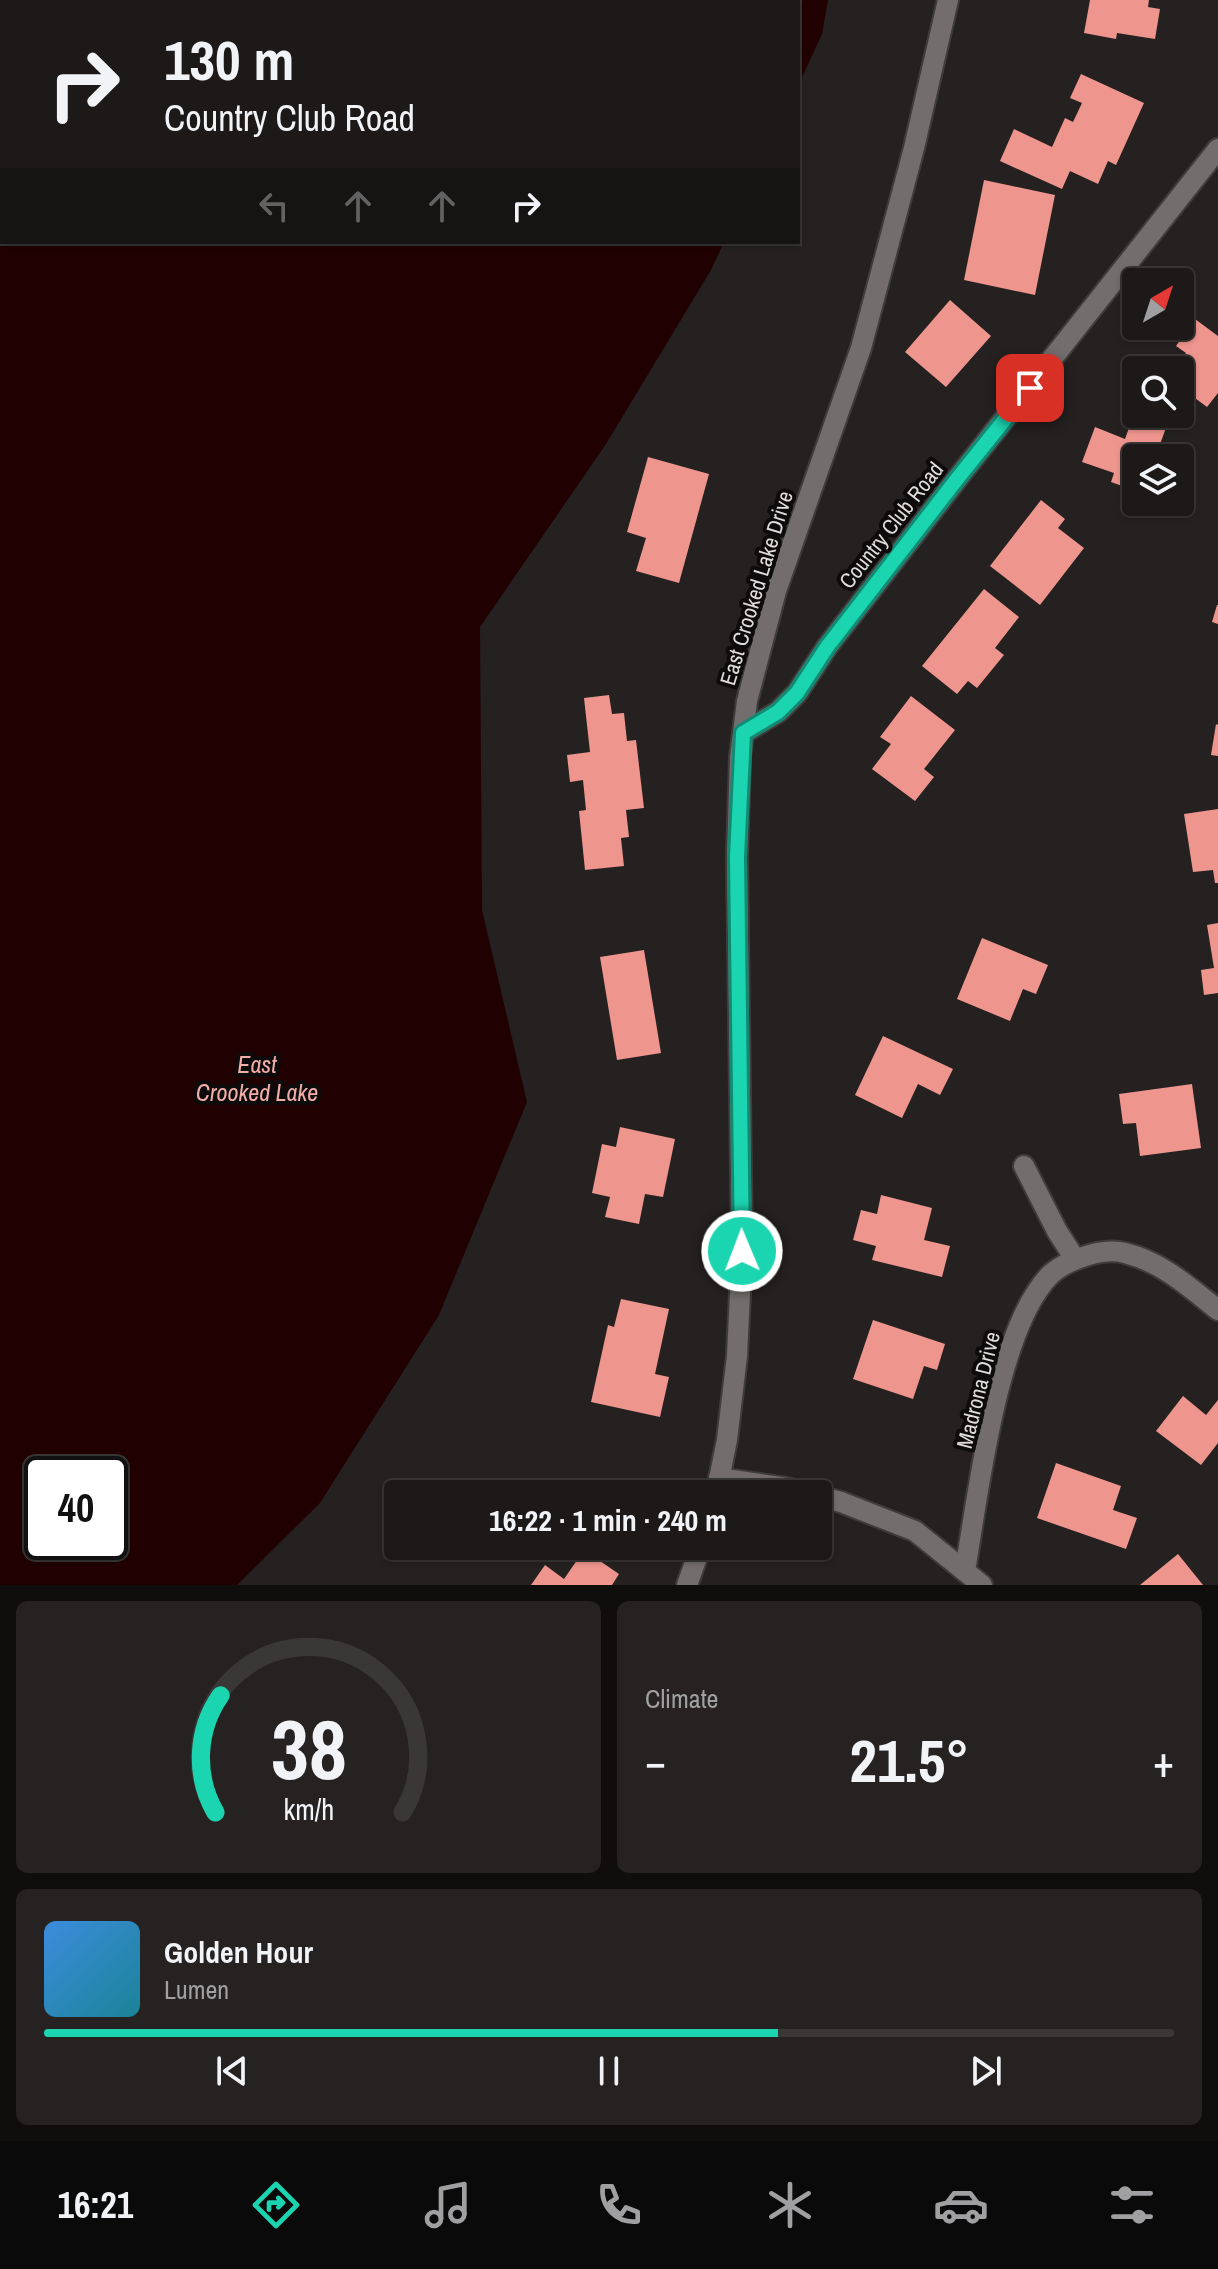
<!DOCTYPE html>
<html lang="en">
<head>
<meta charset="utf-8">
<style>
	:root { --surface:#1c1918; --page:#252221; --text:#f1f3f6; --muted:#a0a0a2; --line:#3a3837; --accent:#1bd5b1 }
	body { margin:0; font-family:"Archivo Narrow",sans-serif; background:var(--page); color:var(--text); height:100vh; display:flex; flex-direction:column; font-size:30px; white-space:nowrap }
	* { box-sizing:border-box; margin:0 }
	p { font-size:26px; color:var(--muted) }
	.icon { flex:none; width:44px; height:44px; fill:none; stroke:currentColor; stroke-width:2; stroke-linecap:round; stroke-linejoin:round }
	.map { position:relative; height:1585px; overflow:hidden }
	.sheet { display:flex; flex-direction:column; gap:16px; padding:16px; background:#0f0e0d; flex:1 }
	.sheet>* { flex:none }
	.guide { position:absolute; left:0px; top:0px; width:800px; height:244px; box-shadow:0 2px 6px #0004,0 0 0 2px var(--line); background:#1c1918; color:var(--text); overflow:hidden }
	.needle { width:52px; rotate:39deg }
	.controls { position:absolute; left:1122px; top:268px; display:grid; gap:16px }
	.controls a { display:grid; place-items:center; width:72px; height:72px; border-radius:8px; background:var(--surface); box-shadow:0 2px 6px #0004,0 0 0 2px var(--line); font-size:40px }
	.speed { position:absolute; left:24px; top:1456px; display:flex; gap:16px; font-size:40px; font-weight:700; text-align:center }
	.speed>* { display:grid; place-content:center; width:104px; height:104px; border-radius:50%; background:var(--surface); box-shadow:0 2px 6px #0004,0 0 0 2px var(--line); line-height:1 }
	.speed .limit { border:4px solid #111; border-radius:12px; background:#fff; color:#111 }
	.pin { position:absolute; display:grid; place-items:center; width:68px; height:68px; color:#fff; margin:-34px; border-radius:16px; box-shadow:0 4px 12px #0006 }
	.me { position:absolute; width:88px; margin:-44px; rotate:359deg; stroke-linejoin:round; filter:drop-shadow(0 0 6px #0008) }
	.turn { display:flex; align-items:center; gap:28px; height:168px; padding:0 32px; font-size:36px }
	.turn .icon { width:104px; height:104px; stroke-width:2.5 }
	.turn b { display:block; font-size:56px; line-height:68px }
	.lanes { display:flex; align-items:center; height:76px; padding:0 32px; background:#0003; justify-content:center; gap:40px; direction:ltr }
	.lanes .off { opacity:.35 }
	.big { font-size:60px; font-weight:700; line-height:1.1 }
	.sheet .tile { flex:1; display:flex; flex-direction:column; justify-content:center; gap:12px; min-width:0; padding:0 28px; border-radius:12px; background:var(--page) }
	.sheet .dial { align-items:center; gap:0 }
	.dial svg { height:208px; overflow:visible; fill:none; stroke:var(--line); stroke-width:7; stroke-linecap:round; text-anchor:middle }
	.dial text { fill:var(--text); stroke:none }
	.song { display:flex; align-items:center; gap:24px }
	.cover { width:96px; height:96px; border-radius:12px; background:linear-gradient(135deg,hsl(210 70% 55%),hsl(190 70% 35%)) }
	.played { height:8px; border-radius:4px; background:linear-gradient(90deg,var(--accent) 65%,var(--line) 65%) }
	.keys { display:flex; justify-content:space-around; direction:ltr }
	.heat { display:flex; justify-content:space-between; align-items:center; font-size:44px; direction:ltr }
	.sheet .tiles { flex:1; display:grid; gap:16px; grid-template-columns:1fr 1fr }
	.tile:last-child { grid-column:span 2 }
	.trip { position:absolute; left:384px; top:1480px; width:448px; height:80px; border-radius:8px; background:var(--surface); box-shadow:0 2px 6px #0004,0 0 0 2px var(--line); font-weight:700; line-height:80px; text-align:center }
	.menu { display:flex; height:128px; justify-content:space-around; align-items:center; background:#0b0a0a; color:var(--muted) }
	.menu .icon { width:56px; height:56px }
	.menu .active { color:var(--accent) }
	.menu b { font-size:36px; color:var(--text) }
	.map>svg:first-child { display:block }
	.water { fill:#210001; fill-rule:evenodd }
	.building { fill:#ee958e }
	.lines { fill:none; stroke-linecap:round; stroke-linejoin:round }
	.minor-casing { stroke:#403c3c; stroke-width:24 }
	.tertiary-casing { stroke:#403c3c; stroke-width:24 }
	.minor { stroke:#736d6d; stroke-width:20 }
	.tertiary { stroke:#736d6d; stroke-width:20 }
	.route-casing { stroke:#128a73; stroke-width:20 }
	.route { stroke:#1bd5b1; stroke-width:14 }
	.labels { text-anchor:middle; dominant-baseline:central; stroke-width:8; stroke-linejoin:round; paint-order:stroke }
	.street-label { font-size:22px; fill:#dfdcdb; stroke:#0d0b0b }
	.water-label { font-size:24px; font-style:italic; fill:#f4aea8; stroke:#0d0b0b }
</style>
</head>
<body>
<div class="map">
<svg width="1218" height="1585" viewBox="0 0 1218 1585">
	<rect width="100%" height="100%" fill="#252120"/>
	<path class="water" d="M0 0H828L822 34 798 86V2H2V242H724L711 270 606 444 480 627 482 910 527 1102 439 1315 320 1503 237 1585H0ZM42 1474H110V1542H42Z"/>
	<path class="building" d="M1090 0H1149L1148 7 1160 9 1155 39 1117 33 1116 39 1084 33Z
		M1081 74 1144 103 1116 165 1108 161 1098 184 1070 171 1062 189 1000 161 1014 129 1052 147 1065 118 1073 122 1082 103 1070 98Z
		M984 180 1055 195 1035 295 964 280Z
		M950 300 991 336 946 387 905 352Z
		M1195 319 1218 336V393L1207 407 1180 387V370H1174L1186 353 1176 346Z
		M1134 414H1171L1155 458H1136V491L1111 482 1114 473 1082 462 1095 427 1125 439Z
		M648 457 709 474 679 583 636 571 646 538 627 532Z
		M1041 500 1065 519 1058 528 1084 548 1040 605 990 566Z
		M984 589 1019 617 995 648 1004 655 977 688 968 681 957 694 922 666Z
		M1217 605H1218V624L1212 622Z
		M609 695 612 714 624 713 627 741 636 740 644 808 626 810 629 837 621 838 624 866 585 870 579 811 586 810 583 780 570 782 567 755 590 752 584 698Z
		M911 696 955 730 924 769 934 777 915 801 872 769 891 744 880 737Z
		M1216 724 1218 725V756L1211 755Z
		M1218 809V883H1215L1213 870 1193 872 1184 814Z
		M1218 923V993L1204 995 1201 970 1214 968 1207 925Z
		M982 938 1048 965 1036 994 1023 989 1010 1021 957 999Z
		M644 950 661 1053 617 1060 600 957Z
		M883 1036 953 1069 940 1095 918 1084 902 1118 855 1095Z
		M1192 1084 1201 1148 1140 1156 1136 1123 1123 1124 1119 1094Z
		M620 1127 675 1139 663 1197 645 1194 639 1224 605 1217 610 1197 592 1193 602 1144 616 1147Z
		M881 1195 932 1208 924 1240 950 1246 942 1277 872 1260 876 1246 853 1240 861 1210 877 1214Z
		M621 1299 669 1309 655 1374 669 1377 660 1417 591 1402 608 1325 614 1327Z
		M873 1320 945 1344 937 1370 924 1366 913 1399 853 1379Z
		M1183 1396 1206 1415 1218 1400V1443L1201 1465 1156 1431Z
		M1056 1463 1121 1486 1113 1510 1137 1518 1126 1549 1037 1518Z
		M584 1550 619 1574 612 1585H531L545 1565 564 1579Z
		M1178 1554 1203 1585H1140Z"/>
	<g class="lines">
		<g class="minor-casing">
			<path id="minor" d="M1024 1166 1057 1231 1075 1259
				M719 1478 787 1488 810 1494
				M818 1496 841 1502 915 1531 982 1585
				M965 1571C978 1495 997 1327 1051 1274 1062 1264 1075 1259 1089 1255 1099 1252 1114 1250 1125 1253 1162 1262 1189 1287 1218 1310"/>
		</g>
		<g class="tertiary-casing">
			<path id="tertiary" d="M743 733 778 712 797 693 827 647 957 479 1218 149
				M716 1494 727 1440 737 1356 742 1251 737 857 740 757 747 701 776 591 861 348 914 148 948 0
				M687 1585 701 1546"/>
		</g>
		<use href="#minor" class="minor"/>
		<use href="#tertiary" class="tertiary"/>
	</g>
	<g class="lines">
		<g class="route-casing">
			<path id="route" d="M742 1251 737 857 743 733 778 712 797 693 827 647 957 479 1030 388"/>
		</g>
		<use href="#route" class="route"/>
	</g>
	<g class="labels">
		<g class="street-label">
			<text transform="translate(891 525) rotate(-52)">Country Club Road</text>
			<text transform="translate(756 588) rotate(-73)">East Crooked Lake Drive</text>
			<text transform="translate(978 1390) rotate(-76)">Madrona Drive</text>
		</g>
		<g class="water-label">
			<text x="257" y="1064">East<tspan x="257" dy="28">Crooked Lake</tspan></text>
		</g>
	</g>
</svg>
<div class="controls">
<a><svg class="needle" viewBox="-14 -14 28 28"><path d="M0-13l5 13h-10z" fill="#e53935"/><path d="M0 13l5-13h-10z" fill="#a0a0a2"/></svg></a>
<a><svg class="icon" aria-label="search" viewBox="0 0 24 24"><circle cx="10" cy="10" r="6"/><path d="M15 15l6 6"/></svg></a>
<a><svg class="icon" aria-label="layers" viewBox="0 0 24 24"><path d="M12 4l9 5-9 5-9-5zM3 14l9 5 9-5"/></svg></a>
</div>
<div class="speed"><div class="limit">40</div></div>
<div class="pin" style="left:1030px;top:388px;background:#d93025"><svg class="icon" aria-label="arrive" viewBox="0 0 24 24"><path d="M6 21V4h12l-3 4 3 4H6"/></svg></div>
<svg class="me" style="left:742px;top:1251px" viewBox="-20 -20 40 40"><circle r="17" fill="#1bd5b1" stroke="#fff" stroke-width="3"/><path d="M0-11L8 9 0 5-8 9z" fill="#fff"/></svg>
<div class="trip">16:22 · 1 min · 240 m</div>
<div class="guide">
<div class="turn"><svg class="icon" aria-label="right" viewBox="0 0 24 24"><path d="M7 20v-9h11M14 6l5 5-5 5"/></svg><div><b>130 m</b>Country Club Road</div></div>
<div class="lanes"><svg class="icon off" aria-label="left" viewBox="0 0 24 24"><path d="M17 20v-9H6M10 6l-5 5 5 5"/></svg><svg class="icon off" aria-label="ahead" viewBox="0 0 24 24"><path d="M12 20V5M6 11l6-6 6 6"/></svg><svg class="icon off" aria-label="ahead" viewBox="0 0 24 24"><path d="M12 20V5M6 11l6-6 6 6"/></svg><svg class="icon" aria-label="right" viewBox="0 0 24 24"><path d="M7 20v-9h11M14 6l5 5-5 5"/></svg></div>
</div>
</div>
<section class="sheet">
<div class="tiles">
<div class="tile dial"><svg viewBox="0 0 100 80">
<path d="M14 69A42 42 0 1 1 86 69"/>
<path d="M14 69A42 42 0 0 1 16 24" stroke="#1bd5b1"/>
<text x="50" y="56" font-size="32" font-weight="700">38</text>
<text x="50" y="72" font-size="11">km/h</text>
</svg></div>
<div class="tile"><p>Climate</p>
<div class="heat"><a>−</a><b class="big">21.5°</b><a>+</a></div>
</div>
<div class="tile">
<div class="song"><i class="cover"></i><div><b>Golden Hour</b><p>Lumen</p></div></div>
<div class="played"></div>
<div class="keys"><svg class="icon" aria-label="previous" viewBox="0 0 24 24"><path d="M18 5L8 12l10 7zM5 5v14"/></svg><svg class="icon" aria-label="pause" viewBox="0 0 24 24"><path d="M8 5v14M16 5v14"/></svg><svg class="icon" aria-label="next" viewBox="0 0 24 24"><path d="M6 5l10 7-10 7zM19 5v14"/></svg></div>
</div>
</div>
</section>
<nav class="menu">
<b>16:21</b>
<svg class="icon active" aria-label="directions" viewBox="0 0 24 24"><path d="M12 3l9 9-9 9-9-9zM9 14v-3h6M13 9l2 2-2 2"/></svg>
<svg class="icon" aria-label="music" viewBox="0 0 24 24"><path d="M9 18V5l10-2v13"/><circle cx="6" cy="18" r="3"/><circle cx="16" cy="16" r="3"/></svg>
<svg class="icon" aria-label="phone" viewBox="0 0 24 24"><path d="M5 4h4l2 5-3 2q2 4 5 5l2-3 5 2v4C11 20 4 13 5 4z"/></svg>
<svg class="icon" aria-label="climate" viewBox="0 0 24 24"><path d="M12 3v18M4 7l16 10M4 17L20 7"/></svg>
<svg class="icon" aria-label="car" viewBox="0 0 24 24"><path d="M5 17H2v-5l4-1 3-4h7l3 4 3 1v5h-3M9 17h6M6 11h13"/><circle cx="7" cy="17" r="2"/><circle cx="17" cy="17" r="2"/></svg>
<svg class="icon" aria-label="filters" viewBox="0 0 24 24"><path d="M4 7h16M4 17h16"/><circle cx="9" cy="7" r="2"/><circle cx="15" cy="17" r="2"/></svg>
</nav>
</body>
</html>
